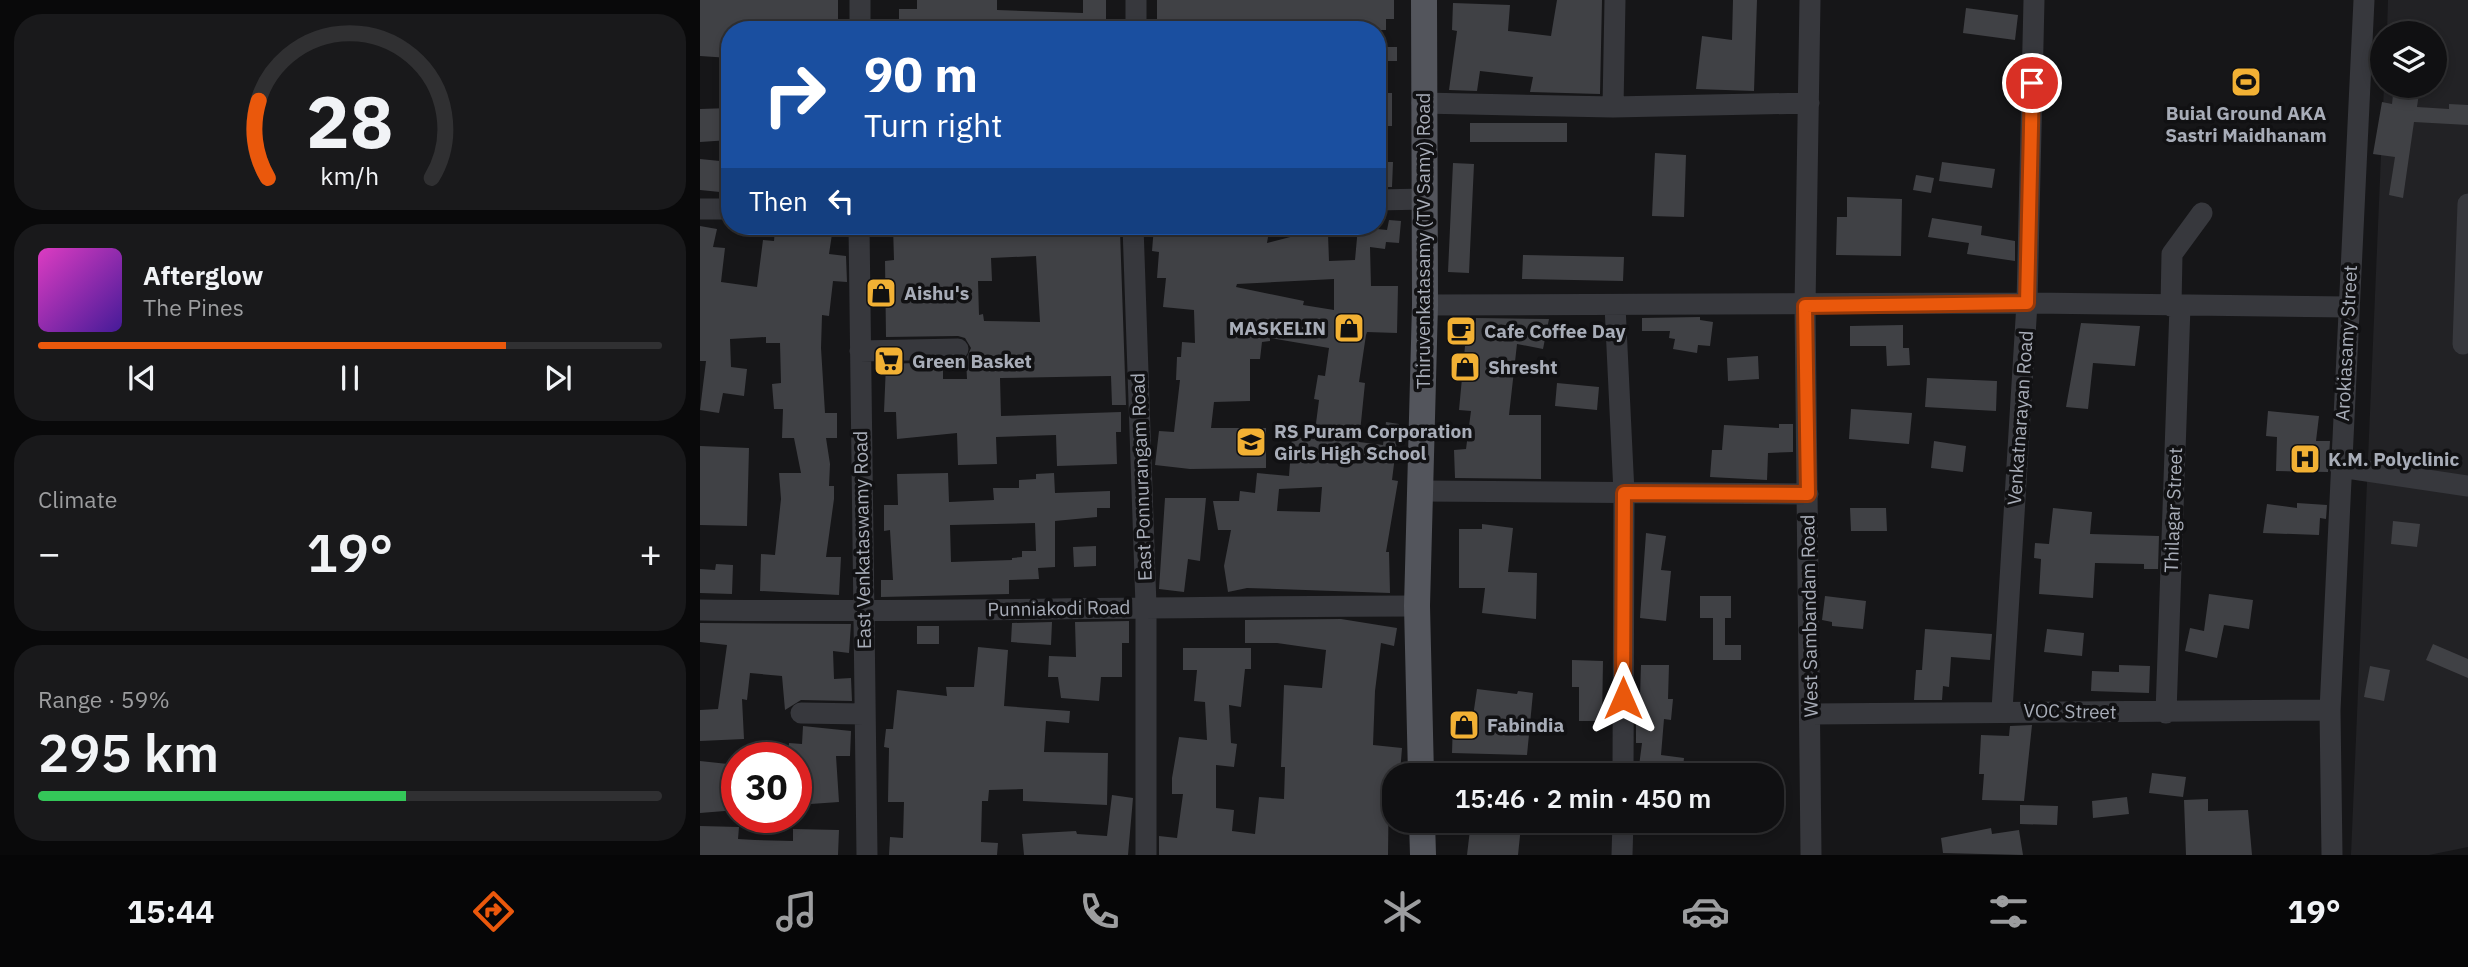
<!DOCTYPE html>
<html lang="en">
<head>
<meta charset="utf-8">
<style>
	:root { --surface:#101012; --page:#19191b; --text:#f1f3f6; --muted:#9c9d9f; --line:#303032; --accent:#ea580c }
	body { margin:0; font-family:"IBM Plex Sans",sans-serif; background:var(--page); color:var(--text); height:100vh; display:flex; flex-direction:column; font-size:26px; white-space:nowrap }
	* { box-sizing:border-box; margin:0 }
	p { font-size:23px; color:var(--muted) }
	.icon { flex:none; width:38px; height:38px; fill:none; stroke:currentColor; stroke-width:2; stroke-linecap:round; stroke-linejoin:round }
	.map { position:relative; flex:1; overflow:hidden }
	.drawer { display:flex; flex-direction:column; gap:14px; padding:14px; background:#09090a; width:700px }
	.drawer>* { flex:none }
	.guide { position:absolute; left:21px; top:21px; width:665px; height:214px; border-radius:28px; box-shadow:0 4px 10px #0003,0 0 0 2px var(--line); background:#1a4fa0; color:#fff; overflow:hidden }
	.tools { position:absolute; left:1670px; top:21px; display:grid; gap:14px }
	.tools a { display:grid; place-items:center; width:77px; height:77px; border-radius:50%; background:var(--surface); box-shadow:0 4px 10px #0003,0 0 0 2px var(--line); font-size:35px }
	.speed { position:absolute; left:21px; top:742px; display:flex; gap:14px; font-size:35px; font-weight:700; text-align:center }
	.speed>* { display:grid; place-content:center; width:91px; height:91px; border-radius:50%; background:var(--surface); box-shadow:0 4px 10px #0003,0 0 0 2px var(--line); line-height:1 }
	.speed .limit { border:10px solid #d22; background:#fff; color:#111 }
	.pin { position:absolute; display:grid; place-items:center; width:60px; height:60px; color:#fff; margin:-30px; border:4px solid #fff; border-radius:50%; box-shadow:0 2px 7px #0007 }
	.me { position:absolute; width:77px; margin:-38px; rotate:0deg; stroke-linejoin:round; filter:drop-shadow(0 0 5px #0008) }
	.turn { display:flex; align-items:center; gap:24px; height:147px; padding:0 28px; font-size:32px }
	.turn .icon { width:91px; height:91px; stroke-width:2.5 }
	.turn b { display:block; font-size:49px; line-height:60px }
	.then { display:flex; align-items:center; height:66px; padding:0 28px; background:#0003; gap:14px; font-size:26px }
	.big { font-size:52px; font-weight:600; line-height:1.1 }
	.drawer .widget { flex:1; display:flex; flex-direction:column; justify-content:center; gap:10px; min-width:0; padding:0 24px; border-radius:28px; background:var(--page) }
	.drawer .dial { align-items:center; gap:0 }
	.dial svg { height:182px; overflow:visible; fill:none; stroke:var(--line); stroke-width:7; stroke-linecap:round; text-anchor:middle }
	.dial text { fill:var(--text); stroke:none }
	.song { display:flex; align-items:center; gap:21px }
	.cover { width:84px; height:84px; border-radius:10px; background:linear-gradient(135deg,hsl(310 70% 55%),hsl(260 70% 35%)) }
	.played { height:7px; border-radius:4px; background:linear-gradient(90deg,var(--accent) 75%,var(--line) 75%) }
	.keys { display:flex; justify-content:space-around; direction:ltr }
	.heat { display:flex; justify-content:space-between; align-items:center; font-size:38px; direction:ltr }
	.charge { height:10px; border-radius:5px; background:linear-gradient(90deg,#34c759 59%,var(--line) 0) }
	.trip { position:absolute; left:682px; top:763px; width:402px; height:70px; border-radius:28px; background:var(--surface); box-shadow:0 4px 10px #0003,0 0 0 2px var(--line); font-weight:600; line-height:70px; text-align:center }
	.tab-bar { display:flex; height:112px; justify-content:space-around; align-items:center; background:#060607; color:var(--muted) }
	.tab-bar .icon { width:49px; height:49px }
	.tab-bar .active { color:var(--accent) }
	.tab-bar b { font-size:32px; color:var(--text) }
	main { display:flex; flex:1; min-height:0 }
	.map>svg:first-child { display:block }
	.built { fill:#222225 }
	.building { fill:#404145; fill-rule:evenodd }
	.lines { fill:none; stroke-linecap:round; stroke-linejoin:round }
	.minor { stroke:#37383d; stroke-width:21 }
	.major { stroke:#53555c; stroke-width:26 }
	.route-casing { stroke:#983908; stroke-width:18 }
	.route { stroke:#ea580c; stroke-width:12 }
	.labels { text-anchor:middle; dominant-baseline:central; stroke-width:7; stroke-linejoin:round; paint-order:stroke }
	.poi-label { font-size:19px; font-weight:bold; fill:#a8adb8; stroke:#111113; text-anchor:start }
	.street-label { font-size:19px; fill:#a8adb8; stroke:#111113 }
</style>
</head>
<body>
<main>
<section class="drawer">
<div class="widget dial"><svg viewBox="0 0 100 80">
<path d="M14 69A42 42 0 1 1 86 69"/>
<path d="M14 69A42 42 0 0 1 10 35" stroke="#ea580c"/>
<text x="50" y="56" font-size="32" font-weight="700">28</text>
<text x="50" y="72" font-size="11">km/h</text>
</svg></div>
<div class="widget">
<div class="song"><i class="cover"></i><div><b>Afterglow</b><p>The Pines</p></div></div>
<div class="played"></div>
<div class="keys"><svg class="icon" aria-label="previous" viewBox="0 0 24 24"><path d="M18 5L8 12l10 7zM5 5v14"/></svg><svg class="icon" aria-label="pause" viewBox="0 0 24 24"><path d="M8 5v14M16 5v14"/></svg><svg class="icon" aria-label="next" viewBox="0 0 24 24"><path d="M6 5l10 7-10 7zM19 5v14"/></svg></div>
</div>
<div class="widget"><p>Climate</p>
<div class="heat"><a>−</a><b class="big">19°</b><a>+</a></div>
</div>
<div class="widget"><p>Range · 59%</p><b class="big">295 km</b><div class="charge"></div></div>
</section>
<div class="map">
<svg width="1768" height="855" viewBox="0 0 1768 855">
	<rect width="100%" height="100%" fill="#161618"/>
	<path class="built" d="M1688 0H1768V847L1729 855H1651L1684 86H1734V33H1687Z"/>
	<path class="building" d="M0 0H138V22L41 23 40 30H30V58L0 56Z
		M217 0H297V10L383 13V0H406V30H305V22H233V26H199V9H217Z
		M457 0H694V19H686V30H457Z
		M857 0H902L900 94 830 92 833 77 780 71 777 91 749 90 757 31 752 30 753 3 810 5 808 31 851 36Z
		M1033 0H1057L1054 91 996 89 1002 36 1032 40Z
		M1266 8 1318 15 1315 40 1263 33Z
		M677 47H697V61H677Z
		M1694 86H1720L1717 107 1749 109V104L1768 105V125L1714 122 1703 198 1689 195 1695 157 1673 154 1682 102 1692 104Z
		M677 93H692V126H677Z
		M30 108V140L0 142V109Z
		M770 123H867V142H770Z
		M955 153 986 155 984 217 952 216Z
		M0 159 30 162V193L0 190Z
		M677 162H693L692 187H677Z
		M1242 162 1295 169 1292 188 1239 181Z
		M753 163 774 164 769 273 748 272Z
		M1216 175 1234 178 1231 193 1213 190Z
		M1147 197 1202 199 1201 256 1136 255 1137 217H1147Z
		M1232 218 1282 226 1281 235 1315 241V261L1267 254 1269 243 1228 237Z
		M689 220 701 221 699 243 686 242 685 249 670 247 671 286H698L697 333 667 332 666 335 659 382 665 383 659 442 683 445 686 422 699 424 692 480 698 481 686 552H689L690 593 547 588 528 592 524 566 531 530H518L513 501H539L540 491 555 493 557 473 589 476 592 437 614 439 619 400 614 399 618 375 625 376 629 348 570 338V341L562 342 560 359H550V401L514 402 511 428H566V468L490 469 455 465 459 431 474 432 480 380H476L477 357H481L482 342 495 343 494 310 463 307 466 278H457L459 252 452 251 454 226 531 229 568 237 567 243 598 235 628 234 629 261 655 260 658 227 687 230ZM634 279V310L603 305 604 301 536 287 537 284ZM622 487 620 512 577 511 579 489Z
		M0 226 17 229 13 247 25 248 21 282 57 287 63 240 74 241 75 229 132 234 129 254 146 256 147 282 133 281 129 316 122 315 121 348 125 413H137V438H126L130 464 129 486H134V499L126 557H141L139 595 60 591 61 554 75 555 81 499 79 473H101L94 438H82L83 409H74L72 384 81 383 80 343H66V337L30 339 31 367 47 369 44 396 23 393 19 413 0 410 6 361H0Z
		M193 226H241V228L366 226V232L420 231 426 405H412L411 376 300 378 301 416 421 412V432H416L417 464 357 466 356 435 296 437 297 464 258 465 257 433 197 439 196 412H184L186 364 243 362V379H267L266 359 271 348 265 338 258 336 186 337 185 261 194 260ZM336 256 340 322 284 321 283 314 279 315 278 281H292L291 258Z
		M823 255 924 257 923 281 822 279Z
		M1000 317V320L1013 322 1010 346 998 345 997 353 973 349 975 339 969 338 970 331H942V318Z
		M776 318 849 319 843 349 817 344 809 415H841V479L755 478 754 450 766 449 771 411 759 410 767 325 776 326Z
		M1381 323 1440 326 1435 366 1393 363 1388 409 1366 407Z
		M1203 325V348H1209L1210 365 1187 366 1186 346H1150V326Z
		M1058 356 1059 379 1028 381 1027 358Z
		M1227 378 1297 381 1296 411 1225 407Z
		M857 383 899 387 897 410 855 406Z
		M1151 409 1212 413 1209 444 1149 439Z
		M1568 411 1619 416 1616 441H1630L1628 472 1576 471 1577 437 1566 436Z
		M1079 424H1093V452L1068 453 1067 480 1010 477 1012 450H1022L1024 425 1079 428Z
		M1234 441 1266 446 1263 472 1231 468Z
		M0 446 49 448 47 526 0 525Z
		M248 473 249 502 294 500 293 488H319V480L336 479V474L354 473 355 493 410 491V508H397V517L355 521V567L338 568 339 579 309 580V594L181 597V580H193L190 530 184 531V505H198L197 474ZM335 523 336 551H322V557L312 558V560L251 562 250 525Z
		M465 498H506L500 561 488 559 484 592 459 589Z
		M1597 503 1627 505 1626 519 1620 518 1619 535 1563 533 1567 504 1597 508Z
		M1150 508H1186L1187 531H1151Z
		M1353 508 1392 512 1390 534 1459 536 1458 569H1444V564L1395 563 1393 598 1339 594 1341 559 1334 558 1335 543 1349 544Z
		M1693 521 1720 524 1717 547 1691 544Z
		M782 524 813 528 808 572 837 573 836 619 782 613 785 588H759V529H782Z
		M946 533 966 536 961 570 971 571 966 621 940 618Z
		M396 546V566L374 567 373 547Z
		M16 564 33 565 32 594 0 593V569L15 570Z
		M1509 594 1553 600 1549 629 1524 625 1517 658 1485 651 1490 628 1504 631Z
		M1000 596H1031V618H1025V645H1041V660H1013V618H1000Z
		M1125 596 1166 601 1163 629 1132 626V622L1122 620Z
		M641 619 697 628 694 646 681 643 675 691 673 745 702 748 700 773 689 772 688 855H459V836L477 838 483 794H472V778L479 737 507 740 505 702 494 701 497 670H483V648H551V669H545L541 707 529 705 531 743 537 744 534 767 516 765V808L534 810 532 831 555 834 559 797 584 799 585 767H581L584 685 622 688 626 650 577 643H545V620Z
		M429 621V643H422V677H401L399 701 361 698 358 677H348L349 656 376 657 375 622Z
		M352 622 351 645 311 642 312 623Z
		M0 623 151 624 149 653 133 651 134 679 151 678 152 701 101 700 85 710 82 676 50 673 47 700 42 699 44 739 0 741V710L18 709 27 645 0 642Z
		M217 626H239V644H217Z
		M1225 629 1292 634 1290 660 1251 657 1249 687 1243 686 1242 700H1214L1216 670H1222Z
		M1347 629 1384 633 1382 656 1344 652Z
		M1733 644 1768 659V678L1726 660Z
		M278 647 308 650 304 706 370 711 369 723 346 721 344 752 408 753 407 805 323 801V789L289 790 288 801H282L281 842 298 843 297 855H189L190 837 203 838 204 802H188L189 748 184 747 186 729H193L197 690 247 696 246 687H274Z
		M872 660 903 661 902 721H879V687H872Z
		M941 665H969L968 699H973L971 720 964 719 961 755 984 758 982 775 938 774 942 743H936V696L940 697Z
		M1419 665 1450 666 1449 693 1391 691 1392 671 1419 672Z
		M1670 666 1690 670 1684 701 1664 697Z
		M777 689 817 694 818 691 833 693 827 755 752 753 753 722 772 723Z
		M1332 725 1324 801 1282 800 1284 774H1279L1281 735 1309 736 1310 726Z
		M103 726 151 731 150 756H136L139 802 96 805V758H88L89 743 102 744Z
		M0 761 37 765V810L0 813Z
		M1452 773 1486 777 1483 797 1449 793Z
		M412 795 433 798 428 855H324L322 834 376 831 377 834 407 836Z
		M1427 797 1429 814 1393 818 1392 801Z
		M1508 799V811L1548 810 1552 855H1486L1484 800Z
		M1320 805 1358 806 1357 825 1320 824Z
		M771 821 821 826 818 855H767Z
		M0 826 39 827 38 839 55 840 93 841V829L139 830 138 855H0Z
		M1291 828 1292 834 1319 830 1323 855 1243 853 1241 838Z"/>
	<g class="lines">
		<path class="minor" d="M1110 0 1105 306 1111 855
			M160 30V0
			M436 30V0
			M722 103 913 107 1109 103
			M913 107 915 0
			M677 200 725 199
			M0 209H30
			M159 226 167 855
			M433 226 446 606V855
			M725 305 1327 303 1647 307
			M915 306 924 493 923 775
			M1471 306 1472 254 1502 213
			M1763 344 1768 204
			M160 351 258 349
			M1640 467 1768 486
			M721 491 1108 494
			M0 610C239 613 478 606 717 606
			M1302 710 1327 303 1334 0
			M101 713 164 714
			M1466 713 1480 306
			M1110 714 1630 710
			M922 855 923 821
			M1632 855 1630 710 1664 0"/>
		<path class="major" d="M721 775 717 606 725 305 724 0
			M722 821 723 855"/>
	</g>
	<g class="lines">
		<g class="route-casing">
			<path id="route" d="M923 698 924 493 1108 494 1105 306 1327 303 1332 83"/>
		</g>
		<use href="#route" class="route"/>
	</g>
	<defs>
		<g id="stadium-square" transform="scale(1.575)"><rect x="-9" y="-9" width="18" height="18" rx="4" fill="#f2b134" stroke="#111113"/><path d="M0-5a6.5 5 0 1 0 0 10a6.5 5 0 1 0 0-10ZM-3.5-1.8h7v3.6h-7Z" fill="#111"/></g>
		<g id="shop-square" transform="scale(1.575)"><rect x="-9" y="-9" width="18" height="18" rx="4" fill="#f2b134" stroke="#111113"/><path d="M-5-2.5h2.3a2.7 3.5 0 0 1 5.4 0H5L5.5 6h-11ZM-1.5-2.5h3a1.5 2.3 0 0 0-3 0Z" fill="#111"/></g>
		<g id="cafe-square" transform="scale(1.575)"><rect x="-9" y="-9" width="18" height="18" rx="4" fill="#f2b134" stroke="#111113"/><path d="M-5.5-4.5H6V0H3Q3 3.5 0 3.5H-2.5Q-5.5 3.5-5.5 0ZM3-3.2v2h1.7v-2ZM-6 4.5H4V6H-6Z" fill="#111"/></g>
		<g id="supermarket-square" transform="scale(1.575)"><rect x="-9" y="-9" width="18" height="18" rx="4" fill="#f2b134" stroke="#111113"/><path d="M-6-5.5h2.5l.6 2H6L4.5 2H-2.5L-4.4-4H-6ZM-1.5 3.2a1.3 1.3 0 1 0 .1 0ZM3 3.2a1.3 1.3 0 1 0 .1 0Z" fill="#111"/></g>
		<g id="school-square" transform="scale(1.575)"><rect x="-9" y="-9" width="18" height="18" rx="4" fill="#f2b134" stroke="#111113"/><path d="M0-5L7-2L0 1L-7-2ZM-4 1L0 2.5L4 1V4Q0 6-4 4Z" fill="#111"/></g>
		<g id="hospital-square" transform="scale(1.575)"><rect x="-9" y="-9" width="18" height="18" rx="4" fill="#f2b134" stroke="#111113"/><path d="M-5-5h3v3.5h4V-5h3V5h-3V1.5h-4V5h-3Z" fill="#111"/></g>
	</defs>
	<g fill-rule="evenodd">
		<use href="#stadium-square" x="1546" y="82"/>
		<use href="#shop-square" x="181" y="293"/>
		<use href="#shop-square" x="649" y="328"/>
		<use href="#cafe-square" x="761" y="331"/>
		<use href="#supermarket-square" x="189" y="361"/>
		<use href="#shop-square" x="765" y="367"/>
		<use href="#school-square" x="551" y="442"/>
		<use href="#hospital-square" x="1605" y="459"/>
		<use href="#shop-square" x="764" y="725"/>
	</g>
	<g class="labels">
		<g class="poi-label">
			<text x="1546" y="113" text-anchor="middle">Buial Ground AKA<tspan x="1546" dy="22">Sastri Maidhanam</tspan></text>
			<text x="204" y="293">Aishu's</text>
			<text x="626" y="328" text-anchor="end">MASKELIN</text>
			<text x="784" y="331">Cafe Coffee Day</text>
			<text x="212" y="361">Green Basket</text>
			<text x="788" y="367">Shresht</text>
			<text x="574" y="431">RS Puram Corporation<tspan x="574" dy="22">Girls High School</tspan></text>
			<text x="1628" y="459">K.M. Polyclinic</text>
			<text x="787" y="725">Fabindia</text>
		</g>
		<g class="street-label">
			<text transform="translate(723 241) rotate(-90)">Thiruvenkatasamy (TV Samy) Road</text>
			<text transform="translate(1646 343) rotate(-87)">Arokiasamy Street</text>
			<text transform="translate(1320 418) rotate(-86)">Venkatnarayan Road</text>
			<text transform="translate(441 477) rotate(-92)">East Ponnurangam Road</text>
			<text transform="translate(1473 510) rotate(-88)">Thilagar Street</text>
			<text transform="translate(162 540) rotate(-91)">East Venkataswamy Road</text>
			<text transform="translate(359 608) rotate(-1)">Punniakodi Road</text>
			<text transform="translate(1109 616) rotate(-91)">West Sambandam Road</text>
			<text transform="translate(1370 711) rotate(1)">VOC Street</text>
		</g>
	</g>
</svg>
<div class="tools">
<a><svg class="icon" aria-label="layers" viewBox="0 0 24 24"><path d="M12 4l9 5-9 5-9-5zM3 14l9 5 9-5"/></svg></a>
</div>
<div class="speed"><div class="limit">30</div></div>
<div class="pin" style="left:1332px;top:83px;background:#d93025"><svg class="icon" aria-label="arrive" viewBox="0 0 24 24"><path d="M6 21V4h12l-3 4 3 4H6"/></svg></div>
<svg class="me" style="left:923px;top:698px" viewBox="-20 -20 40 40"><path d="M0-17L14 15 0 8-14 15z" fill="#ea580c" stroke="#fff" stroke-width="4"/></svg>
<div class="trip">15:46 · 2 min · 450 m</div>
<div class="guide">
<div class="turn"><svg class="icon" aria-label="right" viewBox="0 0 24 24"><path d="M7 20v-9h11M14 6l5 5-5 5"/></svg><div><b>90 m</b>Turn right</div></div>
<div class="then">Then<svg class="icon" aria-label="left" viewBox="0 0 24 24"><path d="M17 20v-9H6M10 6l-5 5 5 5"/></svg></div>
</div>
</div>
</main>
<nav class="tab-bar">
<b>15:44</b>
<svg class="icon active" aria-label="directions" viewBox="0 0 24 24"><path d="M12 3l9 9-9 9-9-9zM9 14v-3h6M13 9l2 2-2 2"/></svg>
<svg class="icon" aria-label="music" viewBox="0 0 24 24"><path d="M9 18V5l10-2v13"/><circle cx="6" cy="18" r="3"/><circle cx="16" cy="16" r="3"/></svg>
<svg class="icon" aria-label="phone" viewBox="0 0 24 24"><path d="M5 4h4l2 5-3 2q2 4 5 5l2-3 5 2v4C11 20 4 13 5 4z"/></svg>
<svg class="icon" aria-label="climate" viewBox="0 0 24 24"><path d="M12 3v18M4 7l16 10M4 17L20 7"/></svg>
<svg class="icon" aria-label="car" viewBox="0 0 24 24"><path d="M5 17H2v-5l4-1 3-4h7l3 4 3 1v5h-3M9 17h6M6 11h13"/><circle cx="7" cy="17" r="2"/><circle cx="17" cy="17" r="2"/></svg>
<svg class="icon" aria-label="filters" viewBox="0 0 24 24"><path d="M4 7h16M4 17h16"/><circle cx="9" cy="7" r="2"/><circle cx="15" cy="17" r="2"/></svg>
<b>19°</b>
</nav>
</body>
</html>
